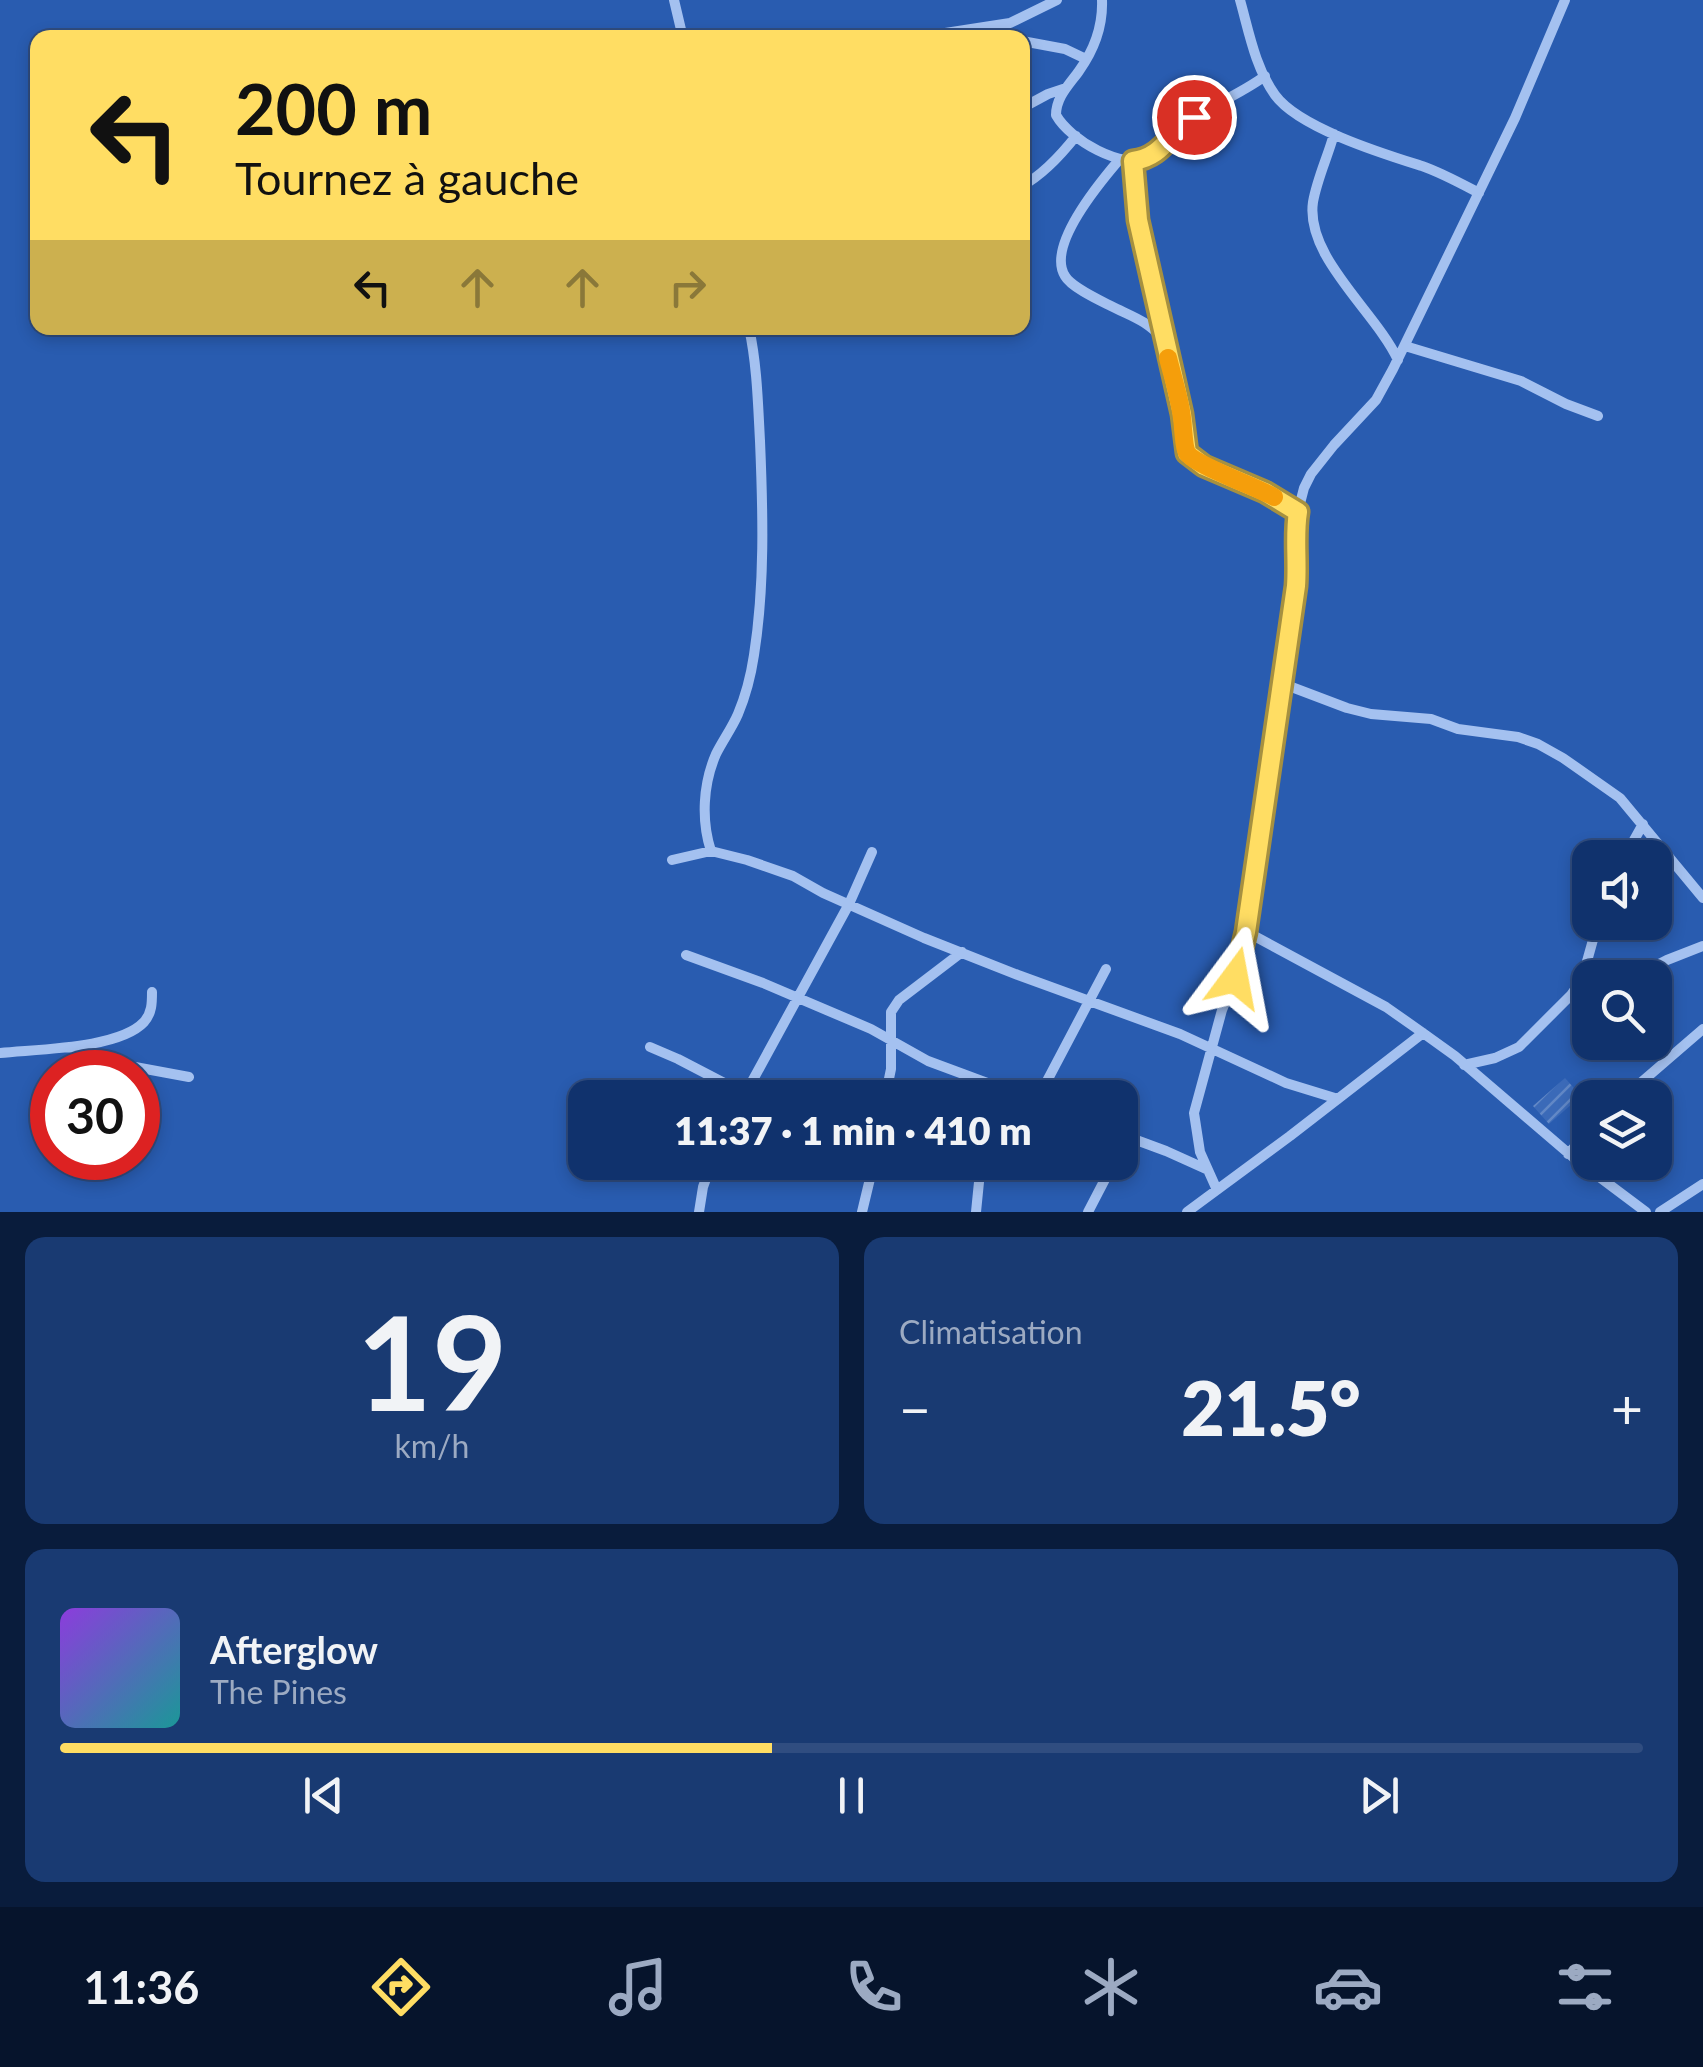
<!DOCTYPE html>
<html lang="fr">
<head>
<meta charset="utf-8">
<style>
	:root { --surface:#10326d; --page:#193a72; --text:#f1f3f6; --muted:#9caac2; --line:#304d80; --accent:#ffdd63 }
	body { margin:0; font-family:Lato,sans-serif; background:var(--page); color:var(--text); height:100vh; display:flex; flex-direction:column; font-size:38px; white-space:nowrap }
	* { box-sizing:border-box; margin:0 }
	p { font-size:32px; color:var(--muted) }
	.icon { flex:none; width:55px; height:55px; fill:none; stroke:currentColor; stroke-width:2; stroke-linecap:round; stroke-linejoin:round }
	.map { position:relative; height:1212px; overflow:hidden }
	.sheet { display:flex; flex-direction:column; gap:25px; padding:25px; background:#091c3c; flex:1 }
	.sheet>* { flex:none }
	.top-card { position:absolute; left:30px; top:30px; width:1000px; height:305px; border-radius:20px; box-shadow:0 5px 15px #0003,0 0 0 2px var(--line); background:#ffdd63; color:#111; overflow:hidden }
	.fabs { position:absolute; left:1572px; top:840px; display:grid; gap:20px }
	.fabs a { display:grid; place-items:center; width:100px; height:100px; border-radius:20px; background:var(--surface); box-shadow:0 5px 15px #0003,0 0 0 2px var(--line); font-size:50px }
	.speed { position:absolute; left:30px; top:1050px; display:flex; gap:20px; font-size:50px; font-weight:700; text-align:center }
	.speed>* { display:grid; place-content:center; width:130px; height:130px; border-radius:50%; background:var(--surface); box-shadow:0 5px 15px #0003,0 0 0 2px var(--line); line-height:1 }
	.speed .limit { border:15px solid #d22; background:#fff; color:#111 }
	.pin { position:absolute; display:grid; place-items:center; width:85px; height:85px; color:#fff; margin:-42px; border:5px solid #fff; border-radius:50%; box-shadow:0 2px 10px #0007 }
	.me { position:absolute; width:110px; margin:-55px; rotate:13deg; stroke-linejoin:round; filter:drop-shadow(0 0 8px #0008) }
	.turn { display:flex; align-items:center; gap:35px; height:210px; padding:0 40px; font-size:45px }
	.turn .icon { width:130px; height:130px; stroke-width:2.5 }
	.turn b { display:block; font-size:70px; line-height:85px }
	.lanes { display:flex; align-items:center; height:95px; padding:0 40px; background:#0003; justify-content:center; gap:50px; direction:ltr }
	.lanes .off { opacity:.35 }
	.big { font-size:75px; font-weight:800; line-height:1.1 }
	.sheet .tile { flex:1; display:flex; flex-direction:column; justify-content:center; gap:15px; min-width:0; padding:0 35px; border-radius:20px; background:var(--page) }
	.sheet .dial { align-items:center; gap:0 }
	.dial b { font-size:130px; line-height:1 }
	.song { display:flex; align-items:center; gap:30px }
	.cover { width:120px; height:120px; border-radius:15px; background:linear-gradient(135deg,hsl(270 70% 55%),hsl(180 70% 35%)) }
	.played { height:10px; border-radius:5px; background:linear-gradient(90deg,var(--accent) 45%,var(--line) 45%) }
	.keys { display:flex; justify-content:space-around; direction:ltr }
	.heat { display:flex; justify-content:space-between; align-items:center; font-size:55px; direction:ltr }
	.sheet .tiles { flex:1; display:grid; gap:25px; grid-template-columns:1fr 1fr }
	.tile:last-child { grid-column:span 2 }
	.trip { position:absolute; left:568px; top:1080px; width:570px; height:100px; border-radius:20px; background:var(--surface); box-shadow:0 5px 15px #0003,0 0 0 2px var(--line); font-weight:800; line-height:100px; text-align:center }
	.tab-bar { display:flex; height:160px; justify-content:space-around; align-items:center; background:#06142c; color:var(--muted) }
	.tab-bar .icon { width:70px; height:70px }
	.tab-bar .current { color:var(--accent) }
	.tab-bar b { font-size:45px; color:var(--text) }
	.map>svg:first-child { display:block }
	.grass { fill:#295cb0; fill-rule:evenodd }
	.building { fill:url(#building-hatch) }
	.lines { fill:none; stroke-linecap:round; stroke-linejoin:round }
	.street { stroke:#a4c1f0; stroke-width:10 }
	.route-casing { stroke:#a69040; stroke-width:25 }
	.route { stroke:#ffdd63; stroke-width:18 }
	.slow { stroke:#f59e0b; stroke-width:18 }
</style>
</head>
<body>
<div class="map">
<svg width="1703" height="1212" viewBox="0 0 1703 1212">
	<defs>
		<pattern id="building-hatch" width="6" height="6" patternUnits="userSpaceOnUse" patternTransform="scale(2.5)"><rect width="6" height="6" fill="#3b6ab8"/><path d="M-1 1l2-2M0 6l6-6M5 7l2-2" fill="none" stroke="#6288c6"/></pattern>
	</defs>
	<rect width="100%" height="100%" fill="#164391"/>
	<path class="grass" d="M0 0H1703V1212H0ZM38 38H1022V328H38ZM1590 858H1655V922H1590ZM1590 978H1655V1042H1590ZM52 1072H138V1158H52ZM585 1098H1120V1162H585ZM1590 1098H1655V1162H1590Z"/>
	<path class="building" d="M1565 1078 1581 1096 1549 1124 1533 1106Z"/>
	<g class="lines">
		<path class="street" d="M674 0 683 38
			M1102 0C1103 26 1094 50 1079 71 1069 85 1056 97 1056 115 1070 140 1122 170 1150 158 1167 151 1174 129 1190 119 1215 104 1242 93 1265 76
			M1240 0C1249 32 1255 67 1275 95 1299 128 1384 154 1422 166 1442 173 1460 183 1479 193
			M913 38 1010 23 1057 0
			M1022 41 1065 49 1086 59
			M1022 108 1048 94 1066 88
			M1334 134C1328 156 1317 179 1313 202 1305 257 1376 312 1398 360
			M1119 160C1101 181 1046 246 1065 276 1071 287 1099 300 1111 306 1133 317 1146 320 1163 339
			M1133 161 1138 221 1182 414 1187 453 1204 466 1265 492 1298 512
			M1022 186C1044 174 1061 155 1076 136
			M1405 346 1521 381 1566 404 1598 416
			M1281 683 1347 708 1371 714 1431 719 1458 729 1518 737 1538 744 1563 758 1620 798 1703 898
			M711 851C701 820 703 784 716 754 723 740 732 728 738 714 746 695 751 675 754 655 765 585 763 512 760 441 758 404 757 364 749 328
			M1624 858 1643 824
			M672 860 711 851 747 860 793 876 823 893 924 938 1018 975 1180 1034 1286 1083 1338 1099
			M1245 931 1386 1007 1423 1033 1455 1056 1574 1158 1646 1212
			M686 955 763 983 871 1029 928 1061 1028 1098
			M1632 978 1667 960 1703 946
			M69 1047 135 1067 189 1077
			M650 1047 678 1059 753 1098
			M0 1053C36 1049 119 1049 144 1022 152 1013 152 1003 152 992
			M1464 1065 1495 1058 1519 1047 1571 995 1582 979 1598 922
			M743 1098 849 904 872 852
			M885 1098 891 1069V1012L899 1000 962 952
			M1038 1098 1106 969
			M1623 1098 1703 1029
			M1120 1134 1166 1151 1206 1169
			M1568 1154 1590 1130
			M1120 1155 1132 1138
			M895 1162C930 1173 969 1185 1001 1162
			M1217 1190 1200 1152 1194 1113 1222 1010 1235 978 1245 931 1295 585 1297 515 1304 488 1311 474 1334 445 1376 400 1393 369 1515 118 1565 0
			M699 1212 703 1187 712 1162
			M862 1212 874 1162
			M976 1212 980 1172
			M1088 1212 1114 1162
			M1187 1212 1290 1136 1423 1033
			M1660 1212 1703 1184"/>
	</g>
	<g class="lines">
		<g class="route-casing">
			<path id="route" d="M1194 117C1169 132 1164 157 1133 161L1138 220 1182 414 1187 453 1204 466 1265 492 1298 512C1294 536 1298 561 1296 586L1246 932 1235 978"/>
		</g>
		<use href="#route" class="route"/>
		<path class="slow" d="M1168 358C1174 382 1182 405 1183 429 1184 437 1184 447 1187 453 1195 465 1256 487 1274 497"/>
	</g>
</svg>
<div class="fabs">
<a><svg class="icon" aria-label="sound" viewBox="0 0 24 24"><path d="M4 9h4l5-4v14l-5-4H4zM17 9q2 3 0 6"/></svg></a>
<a><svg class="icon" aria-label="search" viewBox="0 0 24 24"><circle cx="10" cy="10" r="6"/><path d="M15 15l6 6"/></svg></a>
<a><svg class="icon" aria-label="layers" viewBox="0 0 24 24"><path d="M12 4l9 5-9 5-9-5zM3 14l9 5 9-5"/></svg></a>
</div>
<div class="speed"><div class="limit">30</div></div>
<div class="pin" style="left:1194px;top:117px;background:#d93025"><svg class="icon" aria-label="arrive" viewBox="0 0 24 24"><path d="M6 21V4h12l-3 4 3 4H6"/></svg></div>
<svg class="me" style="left:1235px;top:978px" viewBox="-20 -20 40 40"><path d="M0-17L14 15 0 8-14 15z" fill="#ffdd63" stroke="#fff" stroke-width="4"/></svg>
<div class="trip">11:37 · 1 min · 410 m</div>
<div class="top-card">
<div class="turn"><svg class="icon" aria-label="left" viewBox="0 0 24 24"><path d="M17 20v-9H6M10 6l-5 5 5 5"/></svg><div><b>200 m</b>Tournez à gauche</div></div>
<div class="lanes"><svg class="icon" aria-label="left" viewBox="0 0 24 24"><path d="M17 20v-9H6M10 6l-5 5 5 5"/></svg><svg class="icon off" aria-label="ahead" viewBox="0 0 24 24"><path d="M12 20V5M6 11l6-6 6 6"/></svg><svg class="icon off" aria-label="ahead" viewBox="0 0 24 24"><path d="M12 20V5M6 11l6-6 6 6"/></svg><svg class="icon off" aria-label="right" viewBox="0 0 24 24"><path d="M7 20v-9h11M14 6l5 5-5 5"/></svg></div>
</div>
</div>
<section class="sheet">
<div class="tiles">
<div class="tile dial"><b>19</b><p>km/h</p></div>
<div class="tile"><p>Climatisation</p>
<div class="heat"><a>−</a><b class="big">21.5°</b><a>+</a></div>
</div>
<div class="tile">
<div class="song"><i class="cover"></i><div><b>Afterglow</b><p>The Pines</p></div></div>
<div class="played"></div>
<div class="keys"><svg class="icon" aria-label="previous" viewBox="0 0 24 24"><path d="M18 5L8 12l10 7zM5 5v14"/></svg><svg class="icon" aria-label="pause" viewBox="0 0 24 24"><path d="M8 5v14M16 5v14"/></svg><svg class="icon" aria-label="next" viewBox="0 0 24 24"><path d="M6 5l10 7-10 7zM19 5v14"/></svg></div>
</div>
</div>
</section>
<nav class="tab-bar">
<b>11:36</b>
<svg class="icon current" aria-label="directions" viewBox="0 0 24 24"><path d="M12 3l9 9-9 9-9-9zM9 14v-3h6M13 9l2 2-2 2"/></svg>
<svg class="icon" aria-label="music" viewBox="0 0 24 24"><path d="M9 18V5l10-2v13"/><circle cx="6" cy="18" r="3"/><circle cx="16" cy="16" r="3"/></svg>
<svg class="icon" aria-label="phone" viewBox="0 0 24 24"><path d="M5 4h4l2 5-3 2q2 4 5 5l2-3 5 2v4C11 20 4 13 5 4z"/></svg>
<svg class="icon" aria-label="climate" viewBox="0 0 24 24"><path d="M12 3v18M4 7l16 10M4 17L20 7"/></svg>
<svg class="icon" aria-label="car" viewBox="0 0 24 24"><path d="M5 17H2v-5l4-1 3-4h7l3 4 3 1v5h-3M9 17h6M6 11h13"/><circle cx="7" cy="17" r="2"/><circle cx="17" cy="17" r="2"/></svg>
<svg class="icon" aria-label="filters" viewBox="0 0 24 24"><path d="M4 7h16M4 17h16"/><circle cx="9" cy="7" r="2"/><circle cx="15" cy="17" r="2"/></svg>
</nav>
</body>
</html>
